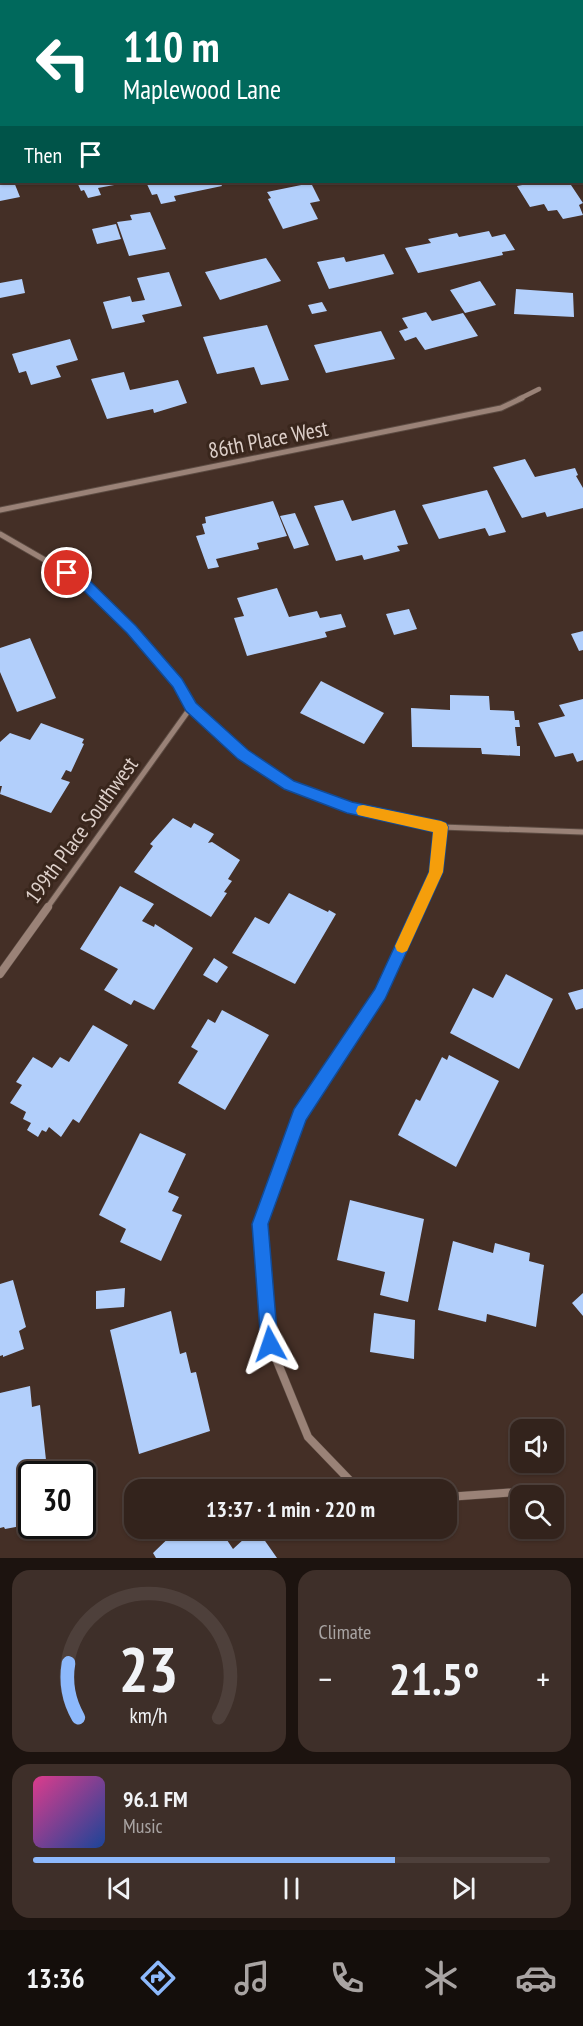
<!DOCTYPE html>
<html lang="en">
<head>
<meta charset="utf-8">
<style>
	:root { --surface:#33231c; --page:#3e2f29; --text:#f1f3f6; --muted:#a9a4a3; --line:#4e403b; --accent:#8db9fc }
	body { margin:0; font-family:"PT Sans Narrow",sans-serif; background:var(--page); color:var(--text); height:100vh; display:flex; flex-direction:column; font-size:22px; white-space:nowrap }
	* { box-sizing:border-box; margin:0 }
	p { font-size:20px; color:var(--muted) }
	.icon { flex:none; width:33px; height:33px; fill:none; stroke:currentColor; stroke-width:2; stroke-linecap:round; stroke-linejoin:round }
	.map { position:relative; height:1558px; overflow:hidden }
	.sheet { display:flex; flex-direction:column; gap:12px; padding:12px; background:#1c130f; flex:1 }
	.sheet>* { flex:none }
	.top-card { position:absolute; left:0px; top:0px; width:584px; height:183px; box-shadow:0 2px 4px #0004,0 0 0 2px var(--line); background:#00695c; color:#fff; overflow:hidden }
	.tools { position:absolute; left:510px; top:1419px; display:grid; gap:12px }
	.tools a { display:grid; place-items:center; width:54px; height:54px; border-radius:12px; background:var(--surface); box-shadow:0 2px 4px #0004,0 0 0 2px var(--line); font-size:30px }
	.speed { position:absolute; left:18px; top:1461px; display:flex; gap:12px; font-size:30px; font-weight:700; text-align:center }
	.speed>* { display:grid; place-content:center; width:78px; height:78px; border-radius:50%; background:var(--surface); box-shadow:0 2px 4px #0004,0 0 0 2px var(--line); line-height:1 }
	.speed .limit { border:3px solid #111; border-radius:9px; background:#fff; color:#111 }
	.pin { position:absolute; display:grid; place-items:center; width:51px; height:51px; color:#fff; margin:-26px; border:3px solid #fff; border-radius:50%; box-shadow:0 2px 6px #0007 }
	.me { position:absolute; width:66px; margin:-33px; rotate:355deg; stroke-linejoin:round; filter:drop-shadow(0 0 4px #0008) }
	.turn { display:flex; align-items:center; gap:21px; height:126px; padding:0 24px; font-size:27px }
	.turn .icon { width:78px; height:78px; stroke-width:2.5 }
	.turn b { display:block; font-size:42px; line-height:51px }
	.then { display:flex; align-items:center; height:57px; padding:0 24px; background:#0003; gap:12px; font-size:22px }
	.big { font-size:45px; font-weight:600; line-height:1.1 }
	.sheet .widget { flex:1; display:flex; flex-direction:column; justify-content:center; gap:9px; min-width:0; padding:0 21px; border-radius:18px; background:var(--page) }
	.sheet .dial { align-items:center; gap:0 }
	.dial svg { height:156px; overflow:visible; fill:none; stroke:var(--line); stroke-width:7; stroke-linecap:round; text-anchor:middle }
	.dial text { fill:var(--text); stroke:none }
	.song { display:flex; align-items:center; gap:18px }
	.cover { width:72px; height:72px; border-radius:9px; background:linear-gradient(135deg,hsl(330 70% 55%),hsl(220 70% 35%)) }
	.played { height:6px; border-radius:3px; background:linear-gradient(90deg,var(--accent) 70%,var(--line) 70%) }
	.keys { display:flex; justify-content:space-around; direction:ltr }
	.heat { display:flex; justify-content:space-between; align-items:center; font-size:33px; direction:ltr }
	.sheet .tiles { flex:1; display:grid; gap:12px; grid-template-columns:1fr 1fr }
	.widget:last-child { grid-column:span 2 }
	.trip { position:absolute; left:124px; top:1479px; width:333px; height:60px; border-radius:18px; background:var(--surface); box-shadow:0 2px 4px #0004,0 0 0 2px var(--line); font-weight:600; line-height:60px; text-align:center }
	.dock { display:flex; height:96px; justify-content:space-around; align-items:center; background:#140e0b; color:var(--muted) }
	.dock .icon { width:42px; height:42px }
	.dock .selected { color:var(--accent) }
	.dock b { font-size:27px; color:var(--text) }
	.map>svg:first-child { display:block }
	.building { fill:#b2cffb }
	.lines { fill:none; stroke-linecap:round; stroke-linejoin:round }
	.minor-far2-casing { stroke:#5c4b42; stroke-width:5 }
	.minor-far1-casing { stroke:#5c4b42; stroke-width:7 }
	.minor-casing { stroke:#5c4b42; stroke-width:9 }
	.tertiary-casing { stroke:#5c4b42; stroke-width:2 }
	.minor-far2 { stroke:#9a8277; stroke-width:4.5 }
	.minor-far1 { stroke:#9a8277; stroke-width:5 }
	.minor { stroke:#9a8277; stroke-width:8 }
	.tertiary { fill:#9a8277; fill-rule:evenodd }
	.route { fill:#1a73e8; stroke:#114b97; stroke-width:1.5 }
	.slow { fill:#f59e0b }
	.labels { text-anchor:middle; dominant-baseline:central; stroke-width:6; stroke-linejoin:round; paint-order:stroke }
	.street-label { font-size:22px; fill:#ddcfc9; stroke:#39261c }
</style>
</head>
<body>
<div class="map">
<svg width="583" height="1558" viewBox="0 0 583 1558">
	<rect width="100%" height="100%" fill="#442f26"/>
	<path class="building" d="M0 182H14L20 197 0 201Z
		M77 182H125V183L98 188 101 195 88 198 84 190 81 191Z
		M146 182H220L222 186 174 196 176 201 161 204 157 194 152 195Z
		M538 182H569L583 203 579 205 583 215 563 219 557 210 548 211 544 204 530 207 517 186Z
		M311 183 320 201 310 203 318 219 283 229 268 199 271 198 267 192Z
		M150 212 166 249 129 256 117 222 132 220 130 215Z
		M116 224 121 239 97 244 92 229Z
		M489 231 492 237 505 234 515 250 502 252 503 255 418 273 405 248 431 243 428 239 457 233 459 237Z
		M384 254 394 274 329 289 317 262 344 257 346 262Z
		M266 258 281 281 220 300 205 272Z
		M169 272 182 306 142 315 145 322 112 329 103 302 130 296 132 302 145 300 137 278Z
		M22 279 25 293 0 298V283Z
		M480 281 496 305 465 313 450 290Z
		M516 289 573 293 574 317 514 314Z
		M322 302 327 311 312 314 308 305Z
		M426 312 432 321 463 313 478 336 425 350 416 337 405 341 399 331 408 328 402 318Z
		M267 325 289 380 261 385 254 367 217 374 203 337Z
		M381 331 395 359 326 373 314 345Z
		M70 339 78 360 56 366 61 377 31 385 26 371 19 373 12 354Z
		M124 372 130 390 178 380 187 403 154 413 153 409 107 419 91 379Z
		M525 459 535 477 575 468 578 475 576 476 583 488V508L547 517 545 512 522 518 493 467Z
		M487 490 506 532 489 536 485 528 439 539 422 505Z
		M343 500 352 521 395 510 408 544 397 546 400 551 364 560 362 555 336 561 314 506Z
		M273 501 287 536 257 543 259 549 216 559 219 567 208 569 196 536 205 534 202 524 206 523 205 517Z
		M295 513 309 545 294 549 280 516Z
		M277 588 289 617 317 611 320 618 341 614 346 627 325 632 327 637 247 656 234 618 244 616 237 598Z
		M409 609 417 629 394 635 386 614Z
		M583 631V650L579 651 571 634Z
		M30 638 56 698 17 712 0 672V648Z
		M321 681 384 713 364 744 300 713Z
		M450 695 489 696 490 710 514 711 515 720H519L520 727H515L517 746H520V756L482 754 481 748 412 747 411 708 450 710Z
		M583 699V760L577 762 573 753 555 757 538 723 565 716 559 705Z
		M41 723 84 739 82 743 84 744 71 772 66 770 61 779 70 782 51 813 0 794 2 786H0V742L10 733 30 740Z
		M173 818 191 828 194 823 214 834 208 843 212 842 240 860 228 879 232 881 224 892 227 893 211 917 134 872 153 846 150 844Z
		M120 886 154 904 142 921 154 927 155 924 193 948 154 1010 134 1000 131 1005 104 990 118 969 80 949Z
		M289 893 328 912 329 910 336 914 295 984 232 953 255 917 269 924Z
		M214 958 228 967 217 983 203 975Z
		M506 974 553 999 519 1069 450 1033 473 988 493 998Z
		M583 989V1008L576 1010 568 993Z
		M222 1010 269 1035 225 1110 178 1083 198 1051 191 1047 208 1019 215 1023Z
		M93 1025 128 1045 79 1123 73 1119 61 1137 49 1127 46 1132 42 1130 38 1137 27 1130 31 1123 23 1119 26 1112 10 1103 22 1085 16 1082 33 1057 52 1068 60 1057 69 1062Z
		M449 1055 499 1081 456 1167 398 1135 416 1099 420 1101 442 1057 447 1060Z
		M140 1133 186 1154 168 1192 179 1197 172 1211 182 1215 161 1261 120 1242 126 1229 99 1215Z
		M350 1200 424 1219 408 1302 380 1295 385 1272 337 1260Z
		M453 1241 493 1253 495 1243 530 1253 529 1261 544 1265 536 1327 487 1314 486 1322 438 1310Z
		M13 1280 26 1327 19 1331 24 1349 3 1357V1355L0 1356V1284Z
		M125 1288 124 1307 96 1309V1291Z
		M583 1293V1316L572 1303Z
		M171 1311 180 1354 186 1352 191 1373 196 1372 210 1431 139 1454 110 1330Z
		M374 1313 415 1320 414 1359 370 1352Z
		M30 1386 32 1407 40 1405 46 1460 24 1466 29 1520 20 1523 21 1526 5 1529 4 1527 0 1528V1393Z
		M179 1528H219L233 1549 256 1528 277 1558H156L153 1553Z"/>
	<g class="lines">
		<g class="minor-far2-casing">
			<path id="minor-far2" d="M519 399 539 389"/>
		</g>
		<g class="minor-far1-casing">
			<path id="minor-far1" d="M0 510 501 408 522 398
				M0 534 83 582 131 629 177 683 191 707 243 755 289 785 352 808 441 827 583 832
				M47 908 191 707
				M419 908 436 872 441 827"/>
		</g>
		<g class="minor-casing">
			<path id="minor" d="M0 974 48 907
				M359 1490 308 1437 270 1344 260 1224 300 1115 380 994 420 907
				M447 1497 518 1492"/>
		</g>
		<g class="tertiary-casing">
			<path id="tertiary" d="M582 21H583V25H582Z
				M0 120H2V125H0Z"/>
		</g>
		<use href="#minor-far2" class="minor-far2"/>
		<use href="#minor-far1" class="minor-far1"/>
		<use href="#minor" class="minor"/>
		<use href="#tertiary" class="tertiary"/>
	</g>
	<path class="route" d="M67 568 88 579 136 626 182 679 196 703 248 750 294 781 352 802 441 821 446 823 448 827 443 872 385 999 306 1120 268 1224 278 1344 276 1351 270 1353 264 1351 261 1344 252 1224 294 1109 375 989 429 872 433 832 347 813 284 789 238 759 186 711 173 687 127 633 79 586 61 573Z"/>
	<path class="slow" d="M363 805 441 821 446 823 448 827 443 872 407 951 402 953 397 951 395 946 429 872 433 832 358 815 356 811 358 806Z"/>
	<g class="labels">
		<g class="street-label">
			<text transform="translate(268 439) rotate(-11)">86th Place West</text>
			<text transform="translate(81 830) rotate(-54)">199th Place Southwest</text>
		</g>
	</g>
</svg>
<div class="tools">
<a><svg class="icon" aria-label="sound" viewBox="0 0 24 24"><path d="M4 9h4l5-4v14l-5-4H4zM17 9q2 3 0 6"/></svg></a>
<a><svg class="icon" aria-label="search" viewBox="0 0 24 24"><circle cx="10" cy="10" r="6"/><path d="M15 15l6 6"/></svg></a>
</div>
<div class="speed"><div class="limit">30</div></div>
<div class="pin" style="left:67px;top:573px;background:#d93025"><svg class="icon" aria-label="arrive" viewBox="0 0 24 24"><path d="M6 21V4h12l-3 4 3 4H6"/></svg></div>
<svg class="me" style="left:270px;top:1344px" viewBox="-20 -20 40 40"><path d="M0-17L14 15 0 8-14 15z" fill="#1a73e8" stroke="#fff" stroke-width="4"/></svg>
<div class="trip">13:37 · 1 min · 220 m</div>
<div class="top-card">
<div class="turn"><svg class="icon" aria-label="left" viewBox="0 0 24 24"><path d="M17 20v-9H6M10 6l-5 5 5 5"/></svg><div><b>110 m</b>Maplewood Lane</div></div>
<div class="then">Then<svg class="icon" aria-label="arrive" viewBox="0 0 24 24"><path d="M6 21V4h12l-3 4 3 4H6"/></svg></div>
</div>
</div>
<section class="sheet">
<div class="tiles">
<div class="widget dial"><svg viewBox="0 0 100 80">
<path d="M14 69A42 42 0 1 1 86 69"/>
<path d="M14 69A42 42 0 0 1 9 41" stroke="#8db9fc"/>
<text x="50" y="56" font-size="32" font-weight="700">23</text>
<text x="50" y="72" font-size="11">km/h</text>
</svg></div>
<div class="widget"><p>Climate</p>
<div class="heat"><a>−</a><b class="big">21.5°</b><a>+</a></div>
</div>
<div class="widget">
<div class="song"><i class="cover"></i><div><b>96.1 FM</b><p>Music</p></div></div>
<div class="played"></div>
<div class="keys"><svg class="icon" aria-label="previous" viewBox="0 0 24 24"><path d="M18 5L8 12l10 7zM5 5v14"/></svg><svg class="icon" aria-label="pause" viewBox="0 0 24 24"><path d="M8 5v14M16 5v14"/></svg><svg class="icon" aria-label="next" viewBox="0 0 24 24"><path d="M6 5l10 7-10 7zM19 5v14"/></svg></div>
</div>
</div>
</section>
<nav class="dock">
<b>13:36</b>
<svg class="icon selected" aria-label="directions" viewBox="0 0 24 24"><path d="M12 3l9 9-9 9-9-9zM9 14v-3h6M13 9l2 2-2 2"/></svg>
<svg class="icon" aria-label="music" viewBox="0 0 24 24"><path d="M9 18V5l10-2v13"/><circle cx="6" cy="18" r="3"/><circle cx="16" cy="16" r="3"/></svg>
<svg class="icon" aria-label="phone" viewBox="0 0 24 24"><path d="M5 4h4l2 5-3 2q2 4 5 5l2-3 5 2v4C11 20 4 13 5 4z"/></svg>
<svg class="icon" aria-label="climate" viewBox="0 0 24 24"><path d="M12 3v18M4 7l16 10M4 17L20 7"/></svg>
<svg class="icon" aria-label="car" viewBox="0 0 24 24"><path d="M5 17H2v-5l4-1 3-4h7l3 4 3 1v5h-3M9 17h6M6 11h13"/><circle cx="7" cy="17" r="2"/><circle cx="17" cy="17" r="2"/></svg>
</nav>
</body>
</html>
